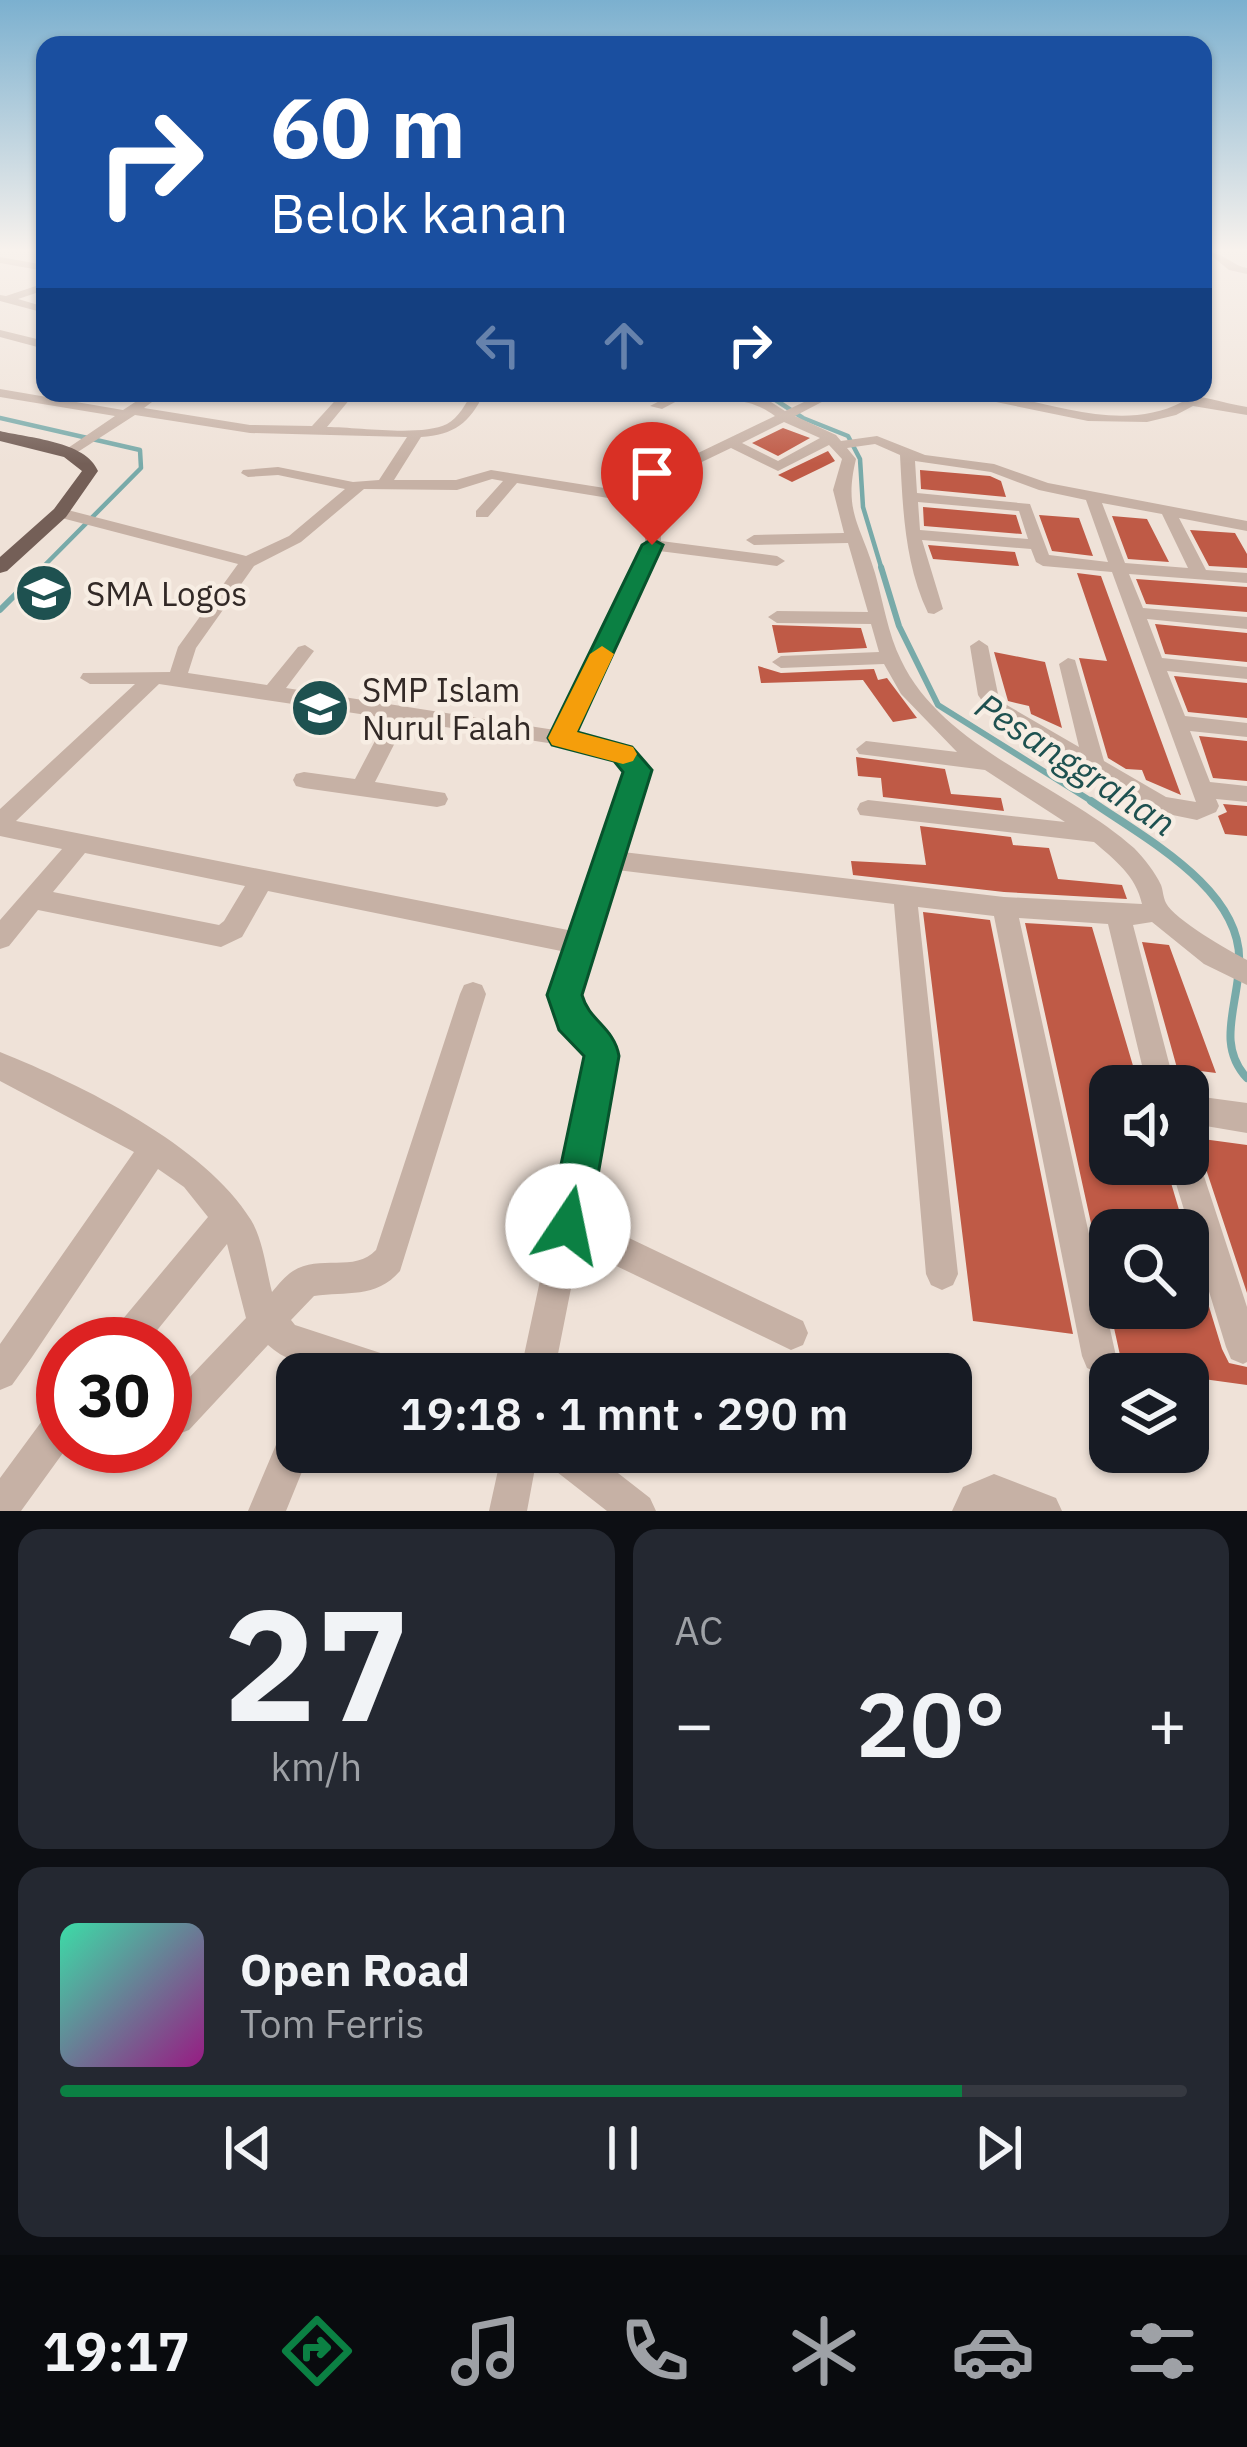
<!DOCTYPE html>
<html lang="id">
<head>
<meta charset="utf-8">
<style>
	:root { --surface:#171b24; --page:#242831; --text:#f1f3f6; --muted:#9ea1a6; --line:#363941; --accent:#0b8043 }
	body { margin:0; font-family:"IBM Plex Sans",sans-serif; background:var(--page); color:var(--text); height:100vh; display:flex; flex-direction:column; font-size:45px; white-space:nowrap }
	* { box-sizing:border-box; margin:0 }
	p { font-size:39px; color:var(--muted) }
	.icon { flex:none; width:66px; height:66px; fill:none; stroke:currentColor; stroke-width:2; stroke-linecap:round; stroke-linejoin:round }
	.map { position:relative; height:1511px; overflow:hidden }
	.side { display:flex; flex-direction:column; gap:18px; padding:18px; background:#0d0f14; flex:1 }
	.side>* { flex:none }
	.hud { position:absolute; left:36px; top:36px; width:1176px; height:366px; border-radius:24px; box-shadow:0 3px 9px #0004; background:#1a4fa0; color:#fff; overflow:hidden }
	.buttons { position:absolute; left:1089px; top:1065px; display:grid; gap:24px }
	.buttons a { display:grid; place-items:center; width:120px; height:120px; border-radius:24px; background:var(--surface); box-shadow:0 3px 9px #0004; font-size:60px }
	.speed { position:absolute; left:36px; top:1317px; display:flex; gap:24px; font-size:60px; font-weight:700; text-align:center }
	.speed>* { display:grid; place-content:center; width:156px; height:156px; border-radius:50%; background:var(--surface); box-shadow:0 3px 9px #0004; line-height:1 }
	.speed .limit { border:18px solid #d22; background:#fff; color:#111 }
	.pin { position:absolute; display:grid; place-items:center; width:102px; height:102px; color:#fff; margin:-123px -51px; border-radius:50% 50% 50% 0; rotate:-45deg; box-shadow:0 0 12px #0007 }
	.pin .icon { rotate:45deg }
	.me { position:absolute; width:132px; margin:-66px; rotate:11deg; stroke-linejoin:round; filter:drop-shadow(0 0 9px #0008) }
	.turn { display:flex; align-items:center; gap:42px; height:252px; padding:0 36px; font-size:54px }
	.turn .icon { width:156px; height:156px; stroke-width:2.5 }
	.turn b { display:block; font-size:84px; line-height:102px }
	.lanes { display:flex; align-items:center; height:114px; padding:0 36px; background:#0003; justify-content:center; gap:60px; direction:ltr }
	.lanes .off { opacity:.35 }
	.big { font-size:90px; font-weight:600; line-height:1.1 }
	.side .widget { flex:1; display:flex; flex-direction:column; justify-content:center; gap:18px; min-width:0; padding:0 42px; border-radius:24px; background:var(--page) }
	.side .dial { align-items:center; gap:0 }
	.dial b { font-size:156px; line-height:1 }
	.song { display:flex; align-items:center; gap:36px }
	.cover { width:144px; height:144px; border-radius:18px; background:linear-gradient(135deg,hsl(160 70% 55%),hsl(310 70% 35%)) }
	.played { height:12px; border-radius:6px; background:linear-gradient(90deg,var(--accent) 80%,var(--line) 80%) }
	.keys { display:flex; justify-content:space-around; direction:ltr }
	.heat { display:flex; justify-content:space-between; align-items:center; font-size:66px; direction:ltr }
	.side .tiles { flex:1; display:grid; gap:18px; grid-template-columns:1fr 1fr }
	.widget:last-child { grid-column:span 2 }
	.trip { position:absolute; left:276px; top:1353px; width:696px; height:120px; border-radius:24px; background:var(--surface); box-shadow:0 3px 9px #0004; font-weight:600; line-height:120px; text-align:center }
	.dock { display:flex; height:192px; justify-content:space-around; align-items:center; background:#090b0e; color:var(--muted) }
	.dock .icon { width:84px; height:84px }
	.dock .current { color:var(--accent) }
	.dock b { font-size:54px; color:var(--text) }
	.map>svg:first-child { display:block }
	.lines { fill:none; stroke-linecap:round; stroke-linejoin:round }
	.stream-far2 { stroke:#78aaa9; stroke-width:4.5 }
	.stream-far1 { stroke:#78aaa9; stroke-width:6 }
	.stream { stroke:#78aaa9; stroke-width:8 }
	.building { fill:#bf5a46 }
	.minor { fill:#c6b1a5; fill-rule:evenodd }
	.major { fill:#745f57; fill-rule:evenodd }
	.route { fill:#0b8043; stroke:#07532c; stroke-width:3 }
	.slow { fill:#f59e0b }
	.labels { text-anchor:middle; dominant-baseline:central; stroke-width:9; stroke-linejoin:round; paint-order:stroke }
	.poi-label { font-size:33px; fill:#322926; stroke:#f7ede3; text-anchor:start }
	.water-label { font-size:36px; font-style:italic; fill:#1e5150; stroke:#f7ede3 }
</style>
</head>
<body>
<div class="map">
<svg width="1247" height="1511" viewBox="0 0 1247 1511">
	<rect width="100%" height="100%" fill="#efe2d8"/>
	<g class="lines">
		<path class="stream-far2" d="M765 393 803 418 848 436 860 459 863 507 882 570
			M0 418 140 450 141 468 40 570"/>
		<path class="stream-far1" d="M881 567 899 626 938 705 1096 804
			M0 610 43 567"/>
		<path class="stream" d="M1091 801C1144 838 1244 890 1239 964
			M1238 977C1234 1014 1219 1048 1247 1078"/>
	</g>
	<path class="building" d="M783 428 810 438 778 456 752 443Z
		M828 451 835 461 821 468 792 482 778 475Z
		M920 470 990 476 1001 481 1006 497 921 489Z
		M923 507 1016 515 1022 534 924 526Z
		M1039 515 1079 518 1093 556 1052 551Z
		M1112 516 1147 519 1169 562 1128 559Z
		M1190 530 1235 533 1247 554V568L1209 566Z
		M928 545 1015 552 1019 566 933 559Z
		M1077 573 1101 576 1181 795 1146 780 1142 770 1126 769 1108 758 1079 658 1107 661Z
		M1136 579 1247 587V612L1146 604Z
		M1155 624 1247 633V662L1165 654Z
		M772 625 861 628 867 648 778 653Z
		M994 652 1045 662 1062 728 1031 714 1029 706 1008 701Z
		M758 666 781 673 874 669 878 680 887 678 917 718 893 722 863 680 761 683Z
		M1174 676 1247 683V718L1188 712Z
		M1199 736 1247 741V781L1213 778Z
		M856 757 945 769 951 794 1001 798 1004 811 883 797 881 778 858 776Z
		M1223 804 1247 806V836L1225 834 1218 816 1227 812Z
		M920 826 1011 837 1013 845 1049 848 1058 879 1122 885 1127 899 1004 892 853 875 851 861 926 865Z
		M923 912 990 920 1073 1334 973 1321Z
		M1025 923 1092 927 1139 1086H1110V1164L1166 1166 1185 1230H1110V1308H1188V1238L1222 1349 1229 1363 1247 1367V1385L1116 1367 1120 1355Z
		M1142 942 1169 945 1216 1073 1177 1068Z
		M1188 1137 1247 1145V1293L1200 1151 1188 1146Z"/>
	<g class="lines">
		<path class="minor" d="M1207 252C1223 252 1231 265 1247 268V274L1229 270Z
			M0 257 45 265V271L0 263Z
			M45 283V290L18 299 45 307V313L0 301V295L6 296Z
			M0 330 45 341V349L0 337Z
			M0 389 123 410 149 393H164L144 408 250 425 312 426 342 393H355L327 427C357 427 421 437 447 424 459 417 465 405 472 393H484C470 423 454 435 421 437L394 480H456L491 470 649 495 671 466 775 416C746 395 733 405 706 393L760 395 785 411 823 393H839L795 416 836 435 841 441 877 436 925 455 994 464 1048 483 1247 521V531L1179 518 1206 570 1247 573V583L1129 574 1143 608 1247 617V629L1147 619 1162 658 1247 667V679L1167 671 1185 716 1247 723V737L1190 731 1210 782 1247 786V802L1216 799 1219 806 1216 812 1197 820 1153 811 991 714 978 695 970 646 979 640 988 646 998 694 1005 704 1079 747 1059 664 1068 658 1075 660 1104 761 1166 797 1196 802 1112 572 1043 566 1036 562 1031 549 922 540 943 609 934 614 928 613C904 562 903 508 900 455L875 444 847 448 856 459C843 512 861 525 875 573 883 601 888 634 901 660 943 749 1064 785 1134 848 1144 858 1155 872 1161 885 1163 890 1163 897 1166 903 1174 919 1229 951 1247 960V985L1204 964 1152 922 1133 925 1175 1086H1147L1108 924 1019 918 1116 1356 1111 1368 1099 1373 1087 1368 1082 1356 994 916 918 907 958 1274 953 1285 942 1290 931 1285 926 1274 894 904 617 870 578 995C586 1024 608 1023 616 1056L585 1217 803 1321 808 1333 803 1345 791 1350 579 1248 554 1374H520L588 1056C583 1043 571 1039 562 1027 544 1004 558 976 566 952L268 891 242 937 221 947 38 910 9 946 0 949V920L62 849 0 836V809L135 684H90L80 678 83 673 170 672 178 647 238 564 54 516V510L60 508 246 556 289 536 345 489 278 475 248 477 241 473 243 470 278 467 353 482 379 480 407 437 250 433 135 415 70 457 65 456V450L115 416 0 397ZM784 422 820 438 778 461 742 443ZM829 445 842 459 833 490 844 533 754 535 746 540 754 545 848 543 868 612 777 611 768 617 777 623 871 624 879 652 781 656 772 662 781 668 884 664 901 694 957 752 866 741 856 749 859 754 985 770 1065 822 868 800 860 803 857 809 860 815 1094 842C1115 860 1136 876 1142 904L1004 897 623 852 646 779 645 761 630 748 573 734 659 551 777 566 785 561 777 556 661 541V500L681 472 731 448 778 471ZM915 461 991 472 1039 490 1086 500 1108 562 1049 555 1030 504 917 493ZM492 479 503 481 476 511V517H488L517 483 645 504V545L555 730 286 688 314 651 305 645 298 647 267 685 188 673 196 648 254 566 301 542 364 489 457 490ZM918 502 1019 511 1028 539 920 530ZM1102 503 1162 514 1188 568 1125 563ZM159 684 387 718 355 779 304 772 296 774 293 780 296 786 304 788 437 807 445 805 448 799 445 793 375 782 406 721 561 745 616 759 624 764V779L573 931 16 821ZM85 853 245 886 224 921 219 925 53 892Z
			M675 393H692L662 409 650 406Z
			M912 393H925L919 397Z
			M952 393C967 393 984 391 998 394 1057 405 1125 432 1182 402L1171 393C1193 393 1223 403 1247 407V415L1193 406 1176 415 1147 422 1088 421Z
			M473 982 482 985 486 994 400 1271C376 1299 346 1291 314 1296L291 1320 295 1325 408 1362 413 1374C370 1374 301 1376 268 1345L189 1430 176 1435 165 1430V1403L246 1318 227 1244 146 1344H107L112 1332 208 1217 184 1187 158 1169 32 1357 12 1385 0 1390V1344L134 1152 0 1081V1052C82 1085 205 1145 251 1220 263 1240 266 1269 272 1292 278 1285 285 1276 293 1271 319 1254 355 1273 376 1250L460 994 464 985Z
			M1188 1095 1247 1103V1133L1188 1123Z
			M1188 1150 1196 1153 1200 1164 1247 1307V1362L1243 1364 1231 1359 1226 1347 1170 1164H1188Z
			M63 1405V1446H68L21 1511H0V1478L50 1410Z
			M297 1421V1452H310L286 1511H248L284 1426Z
			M502 1452H538L527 1511H489Z
			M543 1452H591L650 1498 656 1511H607L548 1465Z
			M994 1474 1056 1498 1062 1511H952L963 1487Z"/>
		<path class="major" d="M0 431C28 438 86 441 98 471L66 517 7 571 0 573V557L54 509 82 471 64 457 0 441Z"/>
	</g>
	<linearGradient id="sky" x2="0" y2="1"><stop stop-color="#7bb0cf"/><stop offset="0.54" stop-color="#f8f2ed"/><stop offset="1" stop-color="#f8f2ed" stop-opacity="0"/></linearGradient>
	<rect width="1247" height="464" fill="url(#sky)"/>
	<path class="route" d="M652 539 663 545 577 732 632 747 652 770 582 995C589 1021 614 1027 619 1056L589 1226 583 1240 568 1246 554 1240 548 1226 584 1056 559 1030 547 995 623 772 614 761 552 745 548 738 642 545Z"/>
	<path class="slow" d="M602 646 614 654 577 732 633 747 637 754 633 761 623 764 552 745 548 738 590 654Z"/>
	<defs>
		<g id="school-disc" transform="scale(3)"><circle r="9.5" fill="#1e5150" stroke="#f7ede3"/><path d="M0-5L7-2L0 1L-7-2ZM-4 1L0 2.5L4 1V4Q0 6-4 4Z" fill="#fff"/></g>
	</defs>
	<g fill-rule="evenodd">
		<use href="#school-disc" x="44" y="593"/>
		<use href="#school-disc" x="320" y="708"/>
	</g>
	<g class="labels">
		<g class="poi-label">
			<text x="86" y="593">SMA Logos</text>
			<text x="362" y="689">SMP Islam<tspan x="362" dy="38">Nurul Falah</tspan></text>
		</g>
		<g class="water-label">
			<text transform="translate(1076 764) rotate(33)">Pesanggrahan</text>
		</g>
	</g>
</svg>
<div class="buttons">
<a><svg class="icon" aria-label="sound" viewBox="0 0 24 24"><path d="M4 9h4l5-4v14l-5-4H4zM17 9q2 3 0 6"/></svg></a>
<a><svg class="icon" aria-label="search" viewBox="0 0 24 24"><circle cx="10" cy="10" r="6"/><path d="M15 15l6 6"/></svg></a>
<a><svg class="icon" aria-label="layers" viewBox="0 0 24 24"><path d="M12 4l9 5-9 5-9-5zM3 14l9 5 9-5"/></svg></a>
</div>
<div class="speed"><div class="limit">30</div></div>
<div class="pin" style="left:652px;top:545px;background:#d93025"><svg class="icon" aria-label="arrive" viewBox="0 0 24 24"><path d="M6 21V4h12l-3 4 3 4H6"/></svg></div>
<svg class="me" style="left:568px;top:1226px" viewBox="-20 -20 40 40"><circle r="19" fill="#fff"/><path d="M0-13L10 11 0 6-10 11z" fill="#0b8043"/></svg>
<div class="trip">19:18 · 1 mnt · 290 m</div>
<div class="hud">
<div class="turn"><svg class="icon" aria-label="right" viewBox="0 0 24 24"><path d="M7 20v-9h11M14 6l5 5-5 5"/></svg><div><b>60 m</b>Belok kanan</div></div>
<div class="lanes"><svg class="icon off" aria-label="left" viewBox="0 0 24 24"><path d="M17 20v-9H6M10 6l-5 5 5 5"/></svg><svg class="icon off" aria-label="ahead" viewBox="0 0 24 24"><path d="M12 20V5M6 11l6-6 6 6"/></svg><svg class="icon" aria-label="right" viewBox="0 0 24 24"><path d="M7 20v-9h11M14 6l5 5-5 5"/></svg></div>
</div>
</div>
<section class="side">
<div class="tiles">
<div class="widget dial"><b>27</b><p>km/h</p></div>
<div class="widget"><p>AC</p>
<div class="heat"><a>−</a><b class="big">20°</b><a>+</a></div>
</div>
<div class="widget">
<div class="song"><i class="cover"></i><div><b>Open Road</b><p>Tom Ferris</p></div></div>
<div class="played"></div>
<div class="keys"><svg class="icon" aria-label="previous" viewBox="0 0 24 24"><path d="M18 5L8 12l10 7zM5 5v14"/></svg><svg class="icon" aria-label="pause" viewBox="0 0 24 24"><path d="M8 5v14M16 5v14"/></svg><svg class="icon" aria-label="next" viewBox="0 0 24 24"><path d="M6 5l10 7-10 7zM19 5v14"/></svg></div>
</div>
</div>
</section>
<nav class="dock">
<b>19:17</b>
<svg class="icon current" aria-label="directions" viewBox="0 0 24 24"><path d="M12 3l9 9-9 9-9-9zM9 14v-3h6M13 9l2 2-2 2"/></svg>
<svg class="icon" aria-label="music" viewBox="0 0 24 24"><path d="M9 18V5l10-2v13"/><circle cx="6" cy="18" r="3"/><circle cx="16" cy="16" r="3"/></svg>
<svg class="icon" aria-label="phone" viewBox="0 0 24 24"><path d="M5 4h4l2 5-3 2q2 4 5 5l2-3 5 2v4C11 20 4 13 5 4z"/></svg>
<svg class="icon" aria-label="climate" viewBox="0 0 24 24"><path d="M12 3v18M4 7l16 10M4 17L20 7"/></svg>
<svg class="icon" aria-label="car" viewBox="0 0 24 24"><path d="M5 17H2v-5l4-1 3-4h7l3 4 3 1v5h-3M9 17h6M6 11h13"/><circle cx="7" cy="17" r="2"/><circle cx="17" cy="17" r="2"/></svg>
<svg class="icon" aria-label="filters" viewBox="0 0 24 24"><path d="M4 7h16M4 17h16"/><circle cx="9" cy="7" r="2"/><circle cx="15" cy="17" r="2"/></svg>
</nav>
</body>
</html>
